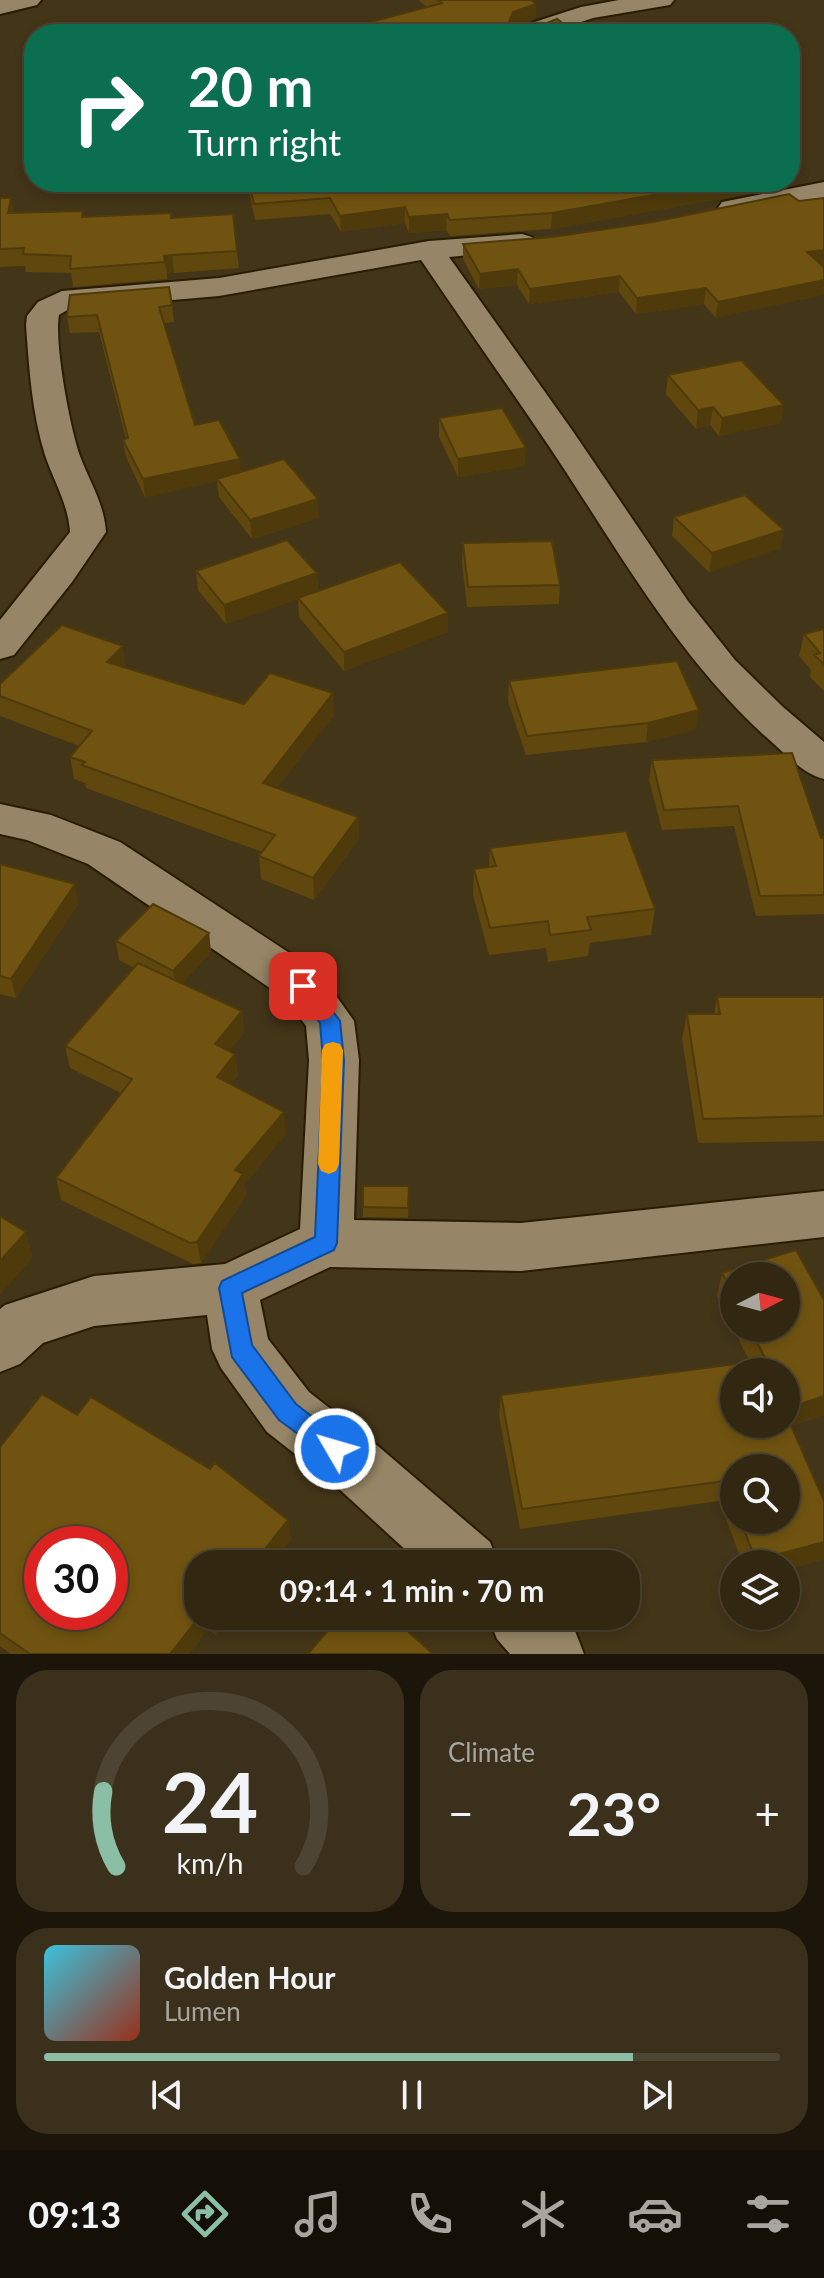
<!DOCTYPE html>
<html lang="en">
<head>
<meta charset="utf-8">
<style>
	:root { --surface:#322812; --page:#3a301b; --text:#f1f3f6; --muted:#a8a69f; --line:#4d4432; --accent:#8abfa5 }
	body { margin:0; font-family:Lato,sans-serif; background:var(--page); color:var(--text); height:100vh; display:flex; flex-direction:column; font-size:30px; white-space:nowrap }
	* { box-sizing:border-box; margin:0 }
	p { font-size:26px; color:var(--muted) }
	.icon { flex:none; width:44px; height:44px; fill:none; stroke:currentColor; stroke-width:2; stroke-linecap:round; stroke-linejoin:round }
	.map { position:relative; height:1654px; overflow:hidden }
	.panel { display:flex; flex-direction:column; gap:16px; padding:16px; background:#1c160a; flex:1 }
	.panel>* { flex:none }
	.banner { position:absolute; left:24px; top:24px; width:776px; height:168px; border-radius:32px; box-shadow:0 4px 12px #0003,0 0 0 2px var(--line); background:#0b6e4f; color:#fff; overflow:hidden }
	.needle { width:52px; rotate:84deg }
	.fabs { position:absolute; left:720px; top:1262px; display:grid; gap:16px }
	.fabs a { display:grid; place-items:center; width:80px; height:80px; border-radius:50%; background:var(--surface); box-shadow:0 4px 12px #0003,0 0 0 2px var(--line); font-size:40px }
	.speed { position:absolute; left:24px; top:1526px; display:flex; gap:16px; font-size:40px; font-weight:700; text-align:center }
	.speed>* { display:grid; place-content:center; width:104px; height:104px; border-radius:50%; background:var(--surface); box-shadow:0 4px 12px #0003,0 0 0 2px var(--line); line-height:1 }
	.speed .limit { border:12px solid #d22; background:#fff; color:#111 }
	.pin { position:absolute; display:grid; place-items:center; width:68px; height:68px; color:#fff; margin:-34px; border-radius:16px; box-shadow:0 4px 12px #0006 }
	.me { position:absolute; width:88px; margin:-44px; rotate:308deg; stroke-linejoin:round; filter:drop-shadow(0 0 6px #0008) }
	.turn { display:flex; align-items:center; gap:28px; height:168px; padding:0 32px; font-size:36px }
	.turn .icon { width:104px; height:104px; stroke-width:2.5 }
	.turn b { display:block; font-size:56px; line-height:68px }
	.big { font-size:60px; font-weight:700; line-height:1.1 }
	.panel .widget { flex:1; display:flex; flex-direction:column; justify-content:center; gap:12px; min-width:0; padding:0 28px; border-radius:32px; background:var(--page) }
	.panel .dial { align-items:center; gap:0 }
	.dial svg { height:208px; overflow:visible; fill:none; stroke:var(--line); stroke-width:7; stroke-linecap:round; text-anchor:middle }
	.dial text { fill:var(--text); stroke:none }
	.song { display:flex; align-items:center; gap:24px }
	.cover { width:96px; height:96px; border-radius:12px; background:linear-gradient(135deg,hsl(190 70% 55%),hsl(10 70% 35%)) }
	.played { height:8px; border-radius:4px; background:linear-gradient(90deg,var(--accent) 80%,var(--line) 80%) }
	.keys { display:flex; justify-content:space-around; direction:ltr }
	.heat { display:flex; justify-content:space-between; align-items:center; font-size:44px; direction:ltr }
	.panel .tiles { flex:1; display:grid; gap:16px; grid-template-columns:1fr 1fr }
	.widget:last-child { grid-column:span 2 }
	.trip { position:absolute; left:184px; top:1550px; width:456px; height:80px; border-radius:32px; background:var(--surface); box-shadow:0 4px 12px #0003,0 0 0 2px var(--line); font-weight:700; line-height:80px; text-align:center }
	.menu { display:flex; height:128px; justify-content:space-around; align-items:center; background:#141007; color:var(--muted) }
	.menu .icon { width:56px; height:56px }
	.menu .selected { color:var(--accent) }
	.menu b { font-size:36px; color:var(--text) }
	.map>svg:first-child { display:block }
	.lines { fill:none; stroke-linecap:round; stroke-linejoin:round }
	.minor-casing { stroke:#2a1c00; stroke-width:4 }
	.minor { fill:#968566; fill-rule:evenodd }
	.wall { fill:#60470e; fill-rule:evenodd }
	.shaded-wall { fill:#4e3a0b }
	.building { fill:#705310; stroke:#4e3a0b; stroke-width:2; fill-rule:evenodd }
	.route { fill:#1a73e8; stroke:#114b97; stroke-width:2 }
	.slow { fill:#f59e0b }
</style>
</head>
<body>
<div class="map">
<svg width="824" height="1654" viewBox="0 0 824 1654">
	<rect width="100%" height="100%" fill="#433518"/>
	<g class="lines">
		<g class="minor-casing">
			<path id="minor" d="M0 0H41L37 5 0 14Z
				M619 0H674L670 5 593 18 546 34H510L513 29 581 7Z
				M824 182V198L732 217 722 214 718 208 722 202Z
				M522 234 532 237 537 243 532 249 449 257 572 430 688 601 735 660 783 707 824 742V779C804 774 791 759 775 745 676 659 615 543 542 436 502 377 461 319 421 260L219 296 69 309 59 315C54 343 70 428 80 456 90 483 104 503 106 532L72 582 14 655 0 659V620L70 532C68 503 54 482 45 455 32 414 29 367 26 325L27 316 38 302 62 291 219 278 429 241Z
				M0 804 51 815 120 842 320 973 354 1021 359 1060 354 1220 521 1223 824 1191V1237L521 1271 330 1267 260 1300 268 1339 309 1392 379 1447 490 1542 499 1564H421L337 1487 267 1432 221 1368 212 1349 207 1315 94 1326 43 1343 20 1364 0 1372V1309L5 1305 94 1276 225 1264 300 1229 309 1060 306 1026 286 999 88 864 27 840 0 834Z
				M488 1616H562L575 1631 584 1654H510L497 1639Z"/>
		</g>
		<use href="#minor" class="minor"/>
	</g>
	<path class="wall" d="M418 0H531L536 18 524 22 577 34H344V29L427 7Z
		M247 182H765L764 191 551 229 450 236 446 230 409 233 405 223 341 232 330 214 255 220Z
		M0 198H11L13 213 84 217 172 218 237 251 239 268 174 273H167V279L73 287 71 273 26 272 25 266 0 267Z
		M824 198V265L716 318 704 304 636 314 619 292 529 304 517 285 479 289 463 259V244L552 237Z
		M172 305 174 322 164 323 195 425 241 472 319 518 252 539 219 497 217 481 145 497 126 457 123 440 126 439 99 332 70 333 67 317Z
		M668 375 781 423 719 436 710 425 696 429 666 394Z
		M439 418 525 466 458 477 439 437Z
		M674 517 784 530 780 549 709 572 672 536Z
		M463 543 560 585 559 604 467 607 462 563Z
		M196 571 317 573 318 591 448 632 344 671 299 617 298 599 226 624 198 590Z
		M824 629V691L810 677 811 670 799 656 804 634Z
		M126 668 244 704 334 715 277 788 358 817 359 839 314 900 261 879 259 856 262 852 86 788 85 783 74 779 70 757 79 746 0 716V684Z
		M509 681 696 729 646 742 526 755 508 701Z
		M652 760 821 838H824V914L756 916 734 826 662 830 649 780Z
		M490 848 655 909 651 935 590 943 588 956 548 962 546 948 489 955 473 895 474 869 489 867Z
		M0 864 78 904 16 998 0 994Z
		M209 933 211 953 182 983 242 1011 244 1033 229 1051 235 1054 238 1076 231 1084 286 1134 245 1184 246 1196 201 1263 193 1264 61 1200 56 1178 121 1093 70 1068 65 1046 134 968 119 960 116 941Z
		M717 997H824V1141L698 1143 682 1039 687 1014H714Z
		M363 1186H409L408 1218 363 1217Z
		M796 1250 824 1300V1415L791 1426 824 1501V1559L786 1570V1564H743L719 1501 520 1529 499 1416 501 1395 750 1362 717 1296 722 1273ZM734 1276H786V1328H734ZM734 1372H786V1424H734ZM734 1468H786V1520H734Z
		M77 1415 288 1520 291 1540 198 1564V1616H231L216 1635 208 1629 189 1654H11L0 1646V1447Z"/>
	<path class="shaded-wall" d="M536 4V18L512 26 509 22 513 12Z
		M727 182H765L764 191 551 229 552 213Z
		M11 198 14 215 8 213Z
		M405 207V223L341 232 340 216Z
		M447 214 446 230 409 233V217Z
		M824 250V265L805 268 807 252Z
		M172 255 174 273H167L164 256Z
		M518 269 517 285 479 289 480 274Z
		M620 276 619 292 529 304 530 289Z
		M824 280V295L716 318 718 302Z
		M706 288 704 304 636 314 637 298Z
		M784 405 781 423 719 436 722 418Z
		M713 407 710 425 696 429 698 410Z
		M526 448 525 466 458 477V459Z
		M240 459 242 476 217 479V481L145 497 143 479Z
		M318 499 319 518 252 539 250 520Z
		M784 530 780 549 709 572 712 553Z
		M317 573 318 592 226 624 224 605Z
		M448 613V632L344 671V652Z
		M123 646 126 668 107 662Z
		M333 693 334 715 264 805 263 783Z
		M699 710 696 729 646 742 648 723Z
		M358 817 359 839 314 900 313 878Z
		M75 884 78 904 16 998 11 979Z
		M209 933 211 953 176 990 173 971Z
		M242 1011 244 1033 218 1066 215 1044Z
		M235 1054 238 1076 220 1099 217 1077Z
		M284 1112 286 1134 245 1184 246 1196 201 1263 197 1242 235 1170Z
		M26 1232 33 1257 0 1295V1261Z
		M824 1396V1415L777 1431 786 1424V1409Z
		M288 1520 291 1540 272 1564H253Z
		M824 1542V1559L786 1570V1564H755L756 1560Z
		M200 1616H206L208 1629 189 1654H170Z
		M212 1616H231L216 1635Z"/>
	<path class="building" d="M438 0H531L536 4 513 12 509 22 547 23 557 19 577 34H348L344 29 442 3Z
		M249 182H727L552 213 450 220 447 214 409 217 405 207 340 216 330 198 254 204Z
		M789 194 799 201 824 198V250L807 252 824 267V280L718 302 706 288 637 298 620 276 530 289 518 269 480 274 463 244 552 237 653 222Z
		M0 198H11L8 213 83 211 82 217 171 213V218L233 214 237 251 172 255 164 256 165 262 70 269 71 256 23 254 24 248 0 249Z
		M169 287 172 305 159 307 195 425 219 420 240 459 143 479 123 440 128 438 97 315 67 317 70 295Z
		M741 360 784 405 722 418 713 407 698 410 668 375Z
		M502 408 526 448 458 459 439 418Z
		M284 459 318 499 250 520 217 479Z
		M745 495 784 530 712 553 674 517Z
		M287 540 317 573 224 605 196 571Z
		M552 541 560 585 468 587 463 543Z
		M400 562 448 613 344 652 298 598Z
		M62 625 123 646 107 662 244 704 270 673 333 693 263 783 358 817 313 878 259 856 275 835 82 765 85 762 70 757 92 731 0 696V684Z
		M824 629V664L814 655 820 653 804 634Z
		M677 661 699 710 648 723 527 736 509 681Z
		M792 753 821 838H824V895L760 896 738 806 664 810 652 760Z
		M626 831 655 909 587 917 591 930 550 935 548 921 490 928 474 869 496 866 490 848Z
		M0 864 75 884 11 979 0 976Z
		M153 904 209 933 173 971 116 941Z
		M138 963 242 1011 215 1044 235 1054 217 1077 284 1112 235 1170 243 1174 197 1242 190 1243 56 1178 132 1079 65 1046Z
		M717 997H824V1116L703 1119 687 1014H720Z
		M363 1186H409L408 1208 363 1207Z
		M0 1216 26 1232 0 1261Z
		M796 1250 824 1300V1396L786 1409V1372H734V1424H786V1414L824 1501V1542L756 1560 740 1520H786V1468H734V1505L724 1481 522 1509 501 1395 766 1360 750 1328H786V1276H734V1296L722 1273Z
		M42 1394 77 1415 91 1397 210 1469 215 1463 288 1520 253 1564H198V1616H200L170 1654H30L0 1633V1447ZM42 1544H110V1612H42Z
		M340 1616H391L433 1654H308Z"/>
	<path class="route" d="M303 978 310 981 340 1021 344 1060 337 1243 334 1250 242 1293 252 1345 296 1404 343 1441 347 1449 343 1458 335 1461 279 1420 232 1357 219 1288 222 1281 315 1237 323 1060 320 1023 293 986 296 981Z"/>
	<path class="slow" d="M333 1042 340 1044 343 1050 339 1164 336 1171 329 1174 321 1171 318 1164 322 1050 325 1044Z"/>
</svg>
<div class="fabs">
<a><svg class="needle" viewBox="-14 -14 28 28"><path d="M0-13l5 13h-10z" fill="#e53935"/><path d="M0 13l5-13h-10z" fill="#a8a69f"/></svg></a>
<a><svg class="icon" aria-label="sound" viewBox="0 0 24 24"><path d="M4 9h4l5-4v14l-5-4H4zM17 9q2 3 0 6"/></svg></a>
<a><svg class="icon" aria-label="search" viewBox="0 0 24 24"><circle cx="10" cy="10" r="6"/><path d="M15 15l6 6"/></svg></a>
<a><svg class="icon" aria-label="layers" viewBox="0 0 24 24"><path d="M12 4l9 5-9 5-9-5zM3 14l9 5 9-5"/></svg></a>
</div>
<div class="speed"><div class="limit">30</div></div>
<div class="pin" style="left:303px;top:986px;background:#d93025"><svg class="icon" aria-label="arrive" viewBox="0 0 24 24"><path d="M6 21V4h12l-3 4 3 4H6"/></svg></div>
<svg class="me" style="left:335px;top:1449px" viewBox="-20 -20 40 40"><circle r="17" fill="#1a73e8" stroke="#fff" stroke-width="3"/><path d="M0-11L8 9 0 5-8 9z" fill="#fff"/></svg>
<div class="trip">09:14 · 1 min · 70 m</div>
<div class="banner">
<div class="turn"><svg class="icon" aria-label="right" viewBox="0 0 24 24"><path d="M7 20v-9h11M14 6l5 5-5 5"/></svg><div><b>20 m</b>Turn right</div></div>
</div>
</div>
<section class="panel">
<div class="tiles">
<div class="widget dial"><svg viewBox="0 0 100 80">
<path d="M14 69A42 42 0 1 1 86 69"/>
<path d="M14 69A42 42 0 0 1 9 40" stroke="#8abfa5"/>
<text x="50" y="56" font-size="32" font-weight="700">24</text>
<text x="50" y="72" font-size="11">km/h</text>
</svg></div>
<div class="widget"><p>Climate</p>
<div class="heat"><a>−</a><b class="big">23°</b><a>+</a></div>
</div>
<div class="widget">
<div class="song"><i class="cover"></i><div><b>Golden Hour</b><p>Lumen</p></div></div>
<div class="played"></div>
<div class="keys"><svg class="icon" aria-label="previous" viewBox="0 0 24 24"><path d="M18 5L8 12l10 7zM5 5v14"/></svg><svg class="icon" aria-label="pause" viewBox="0 0 24 24"><path d="M8 5v14M16 5v14"/></svg><svg class="icon" aria-label="next" viewBox="0 0 24 24"><path d="M6 5l10 7-10 7zM19 5v14"/></svg></div>
</div>
</div>
</section>
<nav class="menu">
<b>09:13</b>
<svg class="icon selected" aria-label="directions" viewBox="0 0 24 24"><path d="M12 3l9 9-9 9-9-9zM9 14v-3h6M13 9l2 2-2 2"/></svg>
<svg class="icon" aria-label="music" viewBox="0 0 24 24"><path d="M9 18V5l10-2v13"/><circle cx="6" cy="18" r="3"/><circle cx="16" cy="16" r="3"/></svg>
<svg class="icon" aria-label="phone" viewBox="0 0 24 24"><path d="M5 4h4l2 5-3 2q2 4 5 5l2-3 5 2v4C11 20 4 13 5 4z"/></svg>
<svg class="icon" aria-label="climate" viewBox="0 0 24 24"><path d="M12 3v18M4 7l16 10M4 17L20 7"/></svg>
<svg class="icon" aria-label="car" viewBox="0 0 24 24"><path d="M5 17H2v-5l4-1 3-4h7l3 4 3 1v5h-3M9 17h6M6 11h13"/><circle cx="7" cy="17" r="2"/><circle cx="17" cy="17" r="2"/></svg>
<svg class="icon" aria-label="filters" viewBox="0 0 24 24"><path d="M4 7h16M4 17h16"/><circle cx="9" cy="7" r="2"/><circle cx="15" cy="17" r="2"/></svg>
</nav>
</body>
</html>
